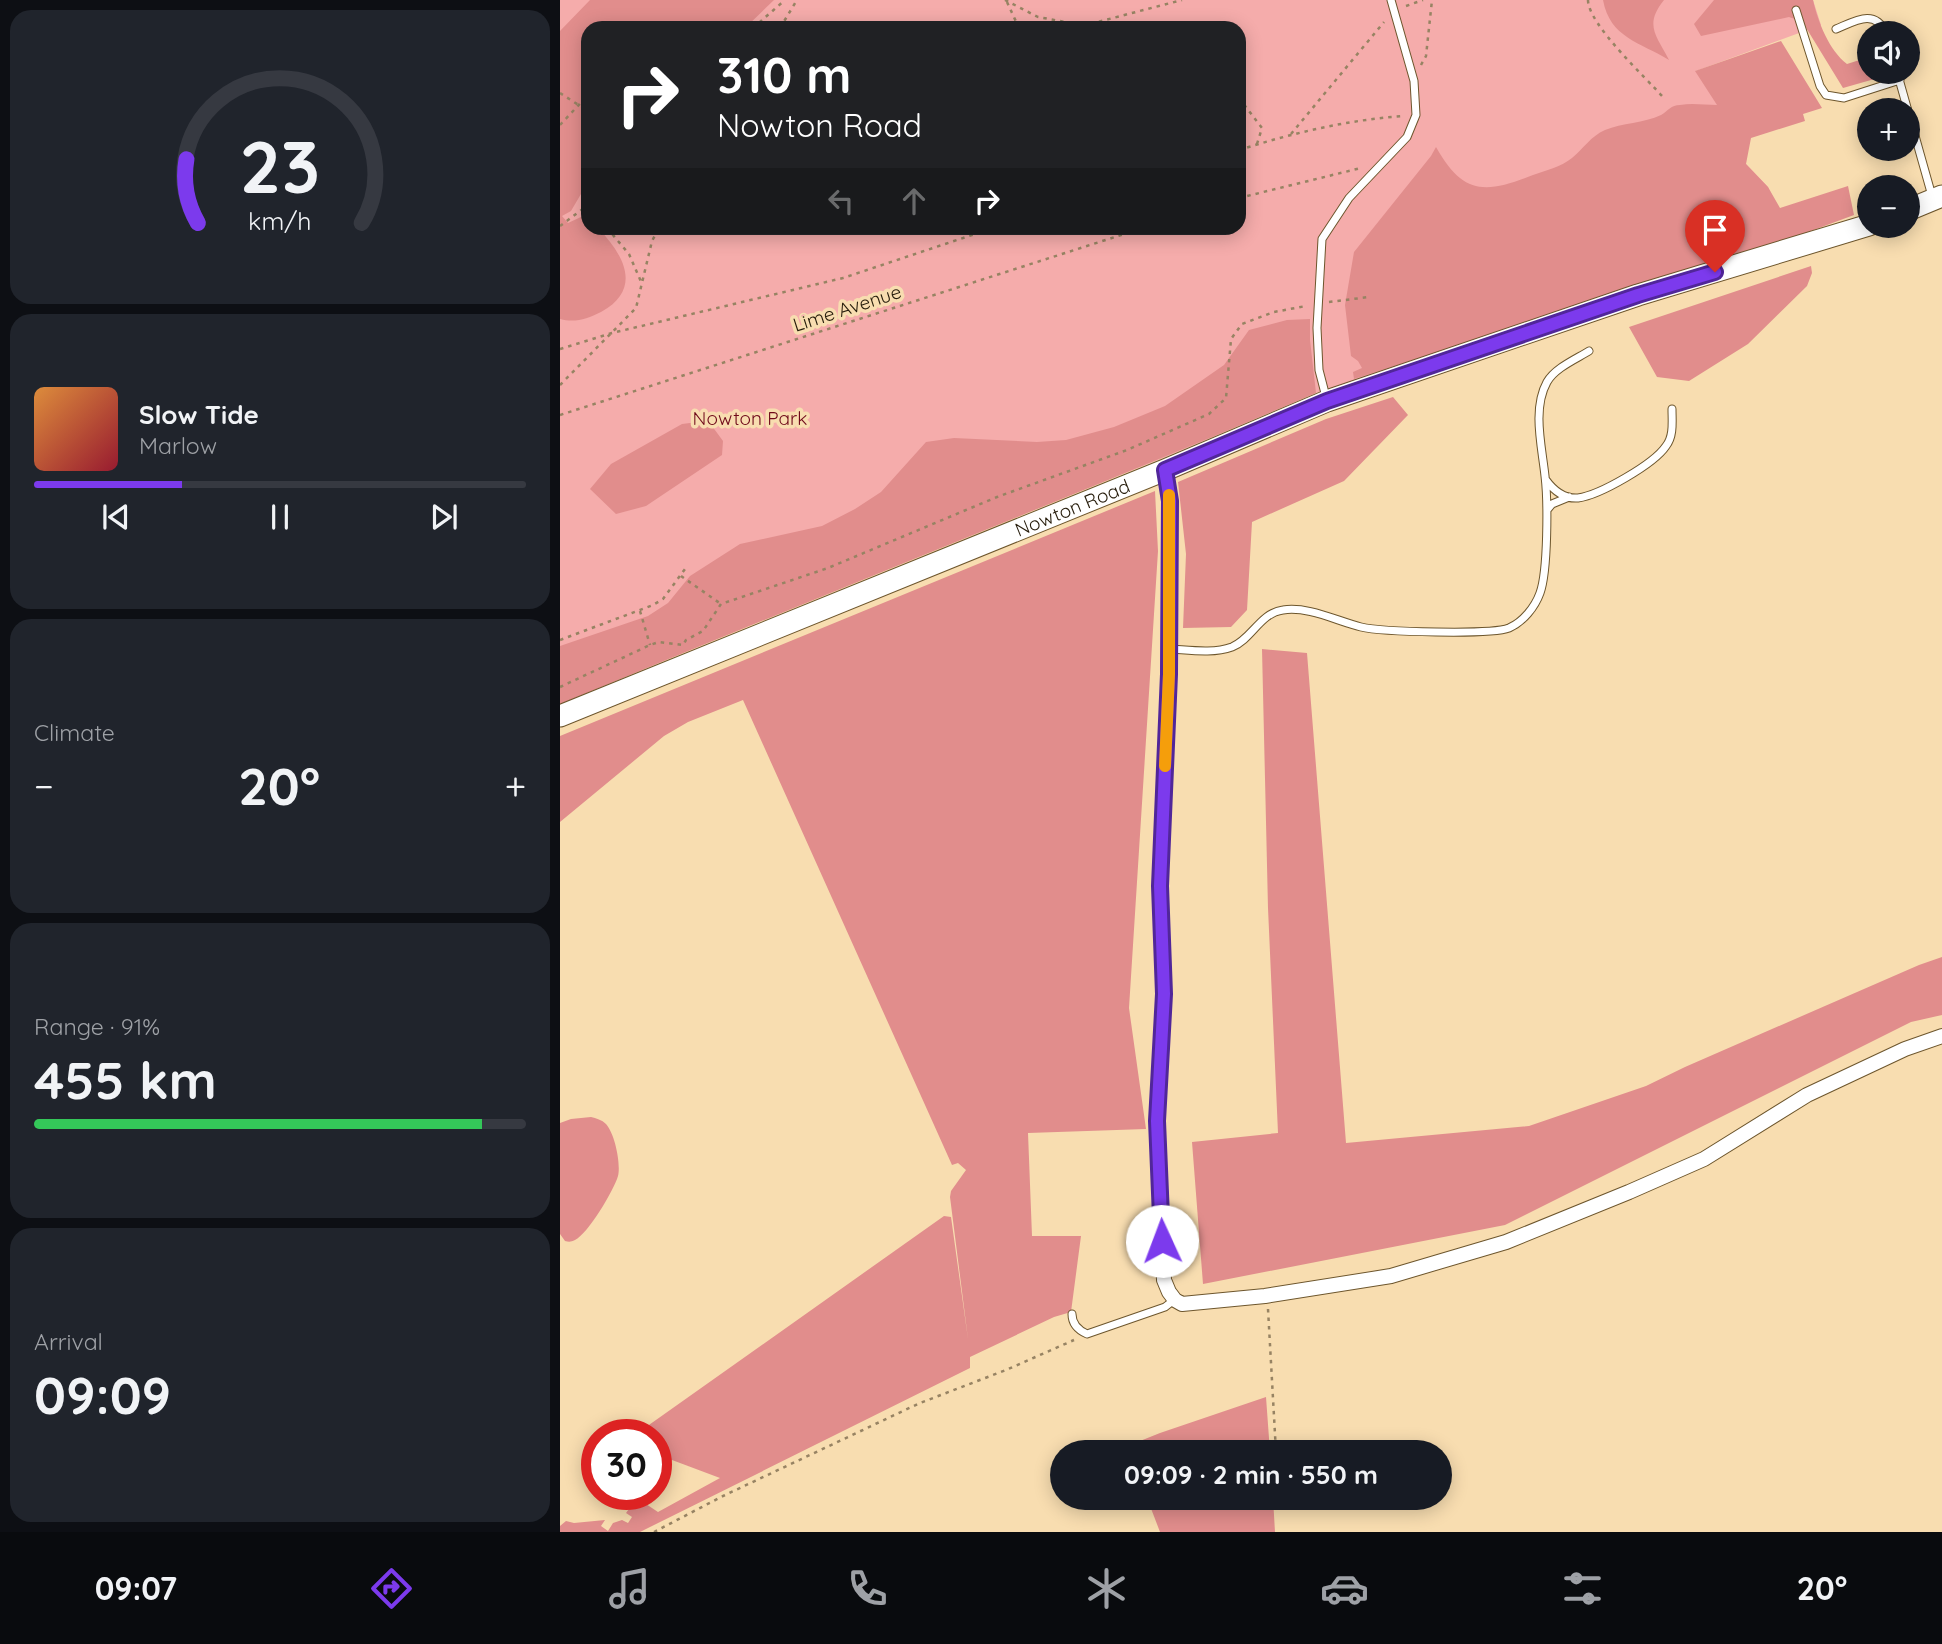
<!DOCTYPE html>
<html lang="en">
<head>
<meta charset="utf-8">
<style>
	:root { --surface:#171b24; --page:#20242c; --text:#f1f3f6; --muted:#9ea1a6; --line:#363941; --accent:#7c3aed }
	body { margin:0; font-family:Quicksand,sans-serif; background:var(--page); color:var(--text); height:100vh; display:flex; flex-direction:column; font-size:26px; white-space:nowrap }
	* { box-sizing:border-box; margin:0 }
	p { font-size:23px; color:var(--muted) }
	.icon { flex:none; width:38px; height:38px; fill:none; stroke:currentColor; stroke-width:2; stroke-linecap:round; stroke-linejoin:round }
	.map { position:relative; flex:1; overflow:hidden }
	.drawer { display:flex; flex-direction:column; gap:10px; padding:10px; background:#0d0f14; width:560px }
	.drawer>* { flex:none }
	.banner { position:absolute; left:21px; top:21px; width:665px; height:214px; border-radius:21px; box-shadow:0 4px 18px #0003; background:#202124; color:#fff; overflow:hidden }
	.buttons { position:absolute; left:1297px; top:21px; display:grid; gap:14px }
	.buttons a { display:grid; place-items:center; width:63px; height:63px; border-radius:50%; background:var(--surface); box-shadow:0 4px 18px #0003; font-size:35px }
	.speed { position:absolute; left:21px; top:1419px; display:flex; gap:14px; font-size:35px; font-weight:700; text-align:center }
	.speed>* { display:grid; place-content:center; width:91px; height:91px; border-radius:50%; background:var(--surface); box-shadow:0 4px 18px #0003; line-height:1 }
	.speed .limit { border:10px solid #d22; background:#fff; color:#111 }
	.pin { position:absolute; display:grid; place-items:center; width:60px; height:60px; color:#fff; margin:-72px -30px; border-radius:50% 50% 50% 0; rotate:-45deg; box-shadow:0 0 7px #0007 }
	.pin .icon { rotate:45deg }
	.me { position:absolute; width:77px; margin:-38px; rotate:358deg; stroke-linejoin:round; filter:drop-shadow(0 0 5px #0008) }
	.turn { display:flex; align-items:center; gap:24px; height:147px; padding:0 21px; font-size:32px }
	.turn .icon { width:91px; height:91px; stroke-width:2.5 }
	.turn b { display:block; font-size:49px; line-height:60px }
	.lanes { display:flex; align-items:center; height:66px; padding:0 21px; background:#0003; justify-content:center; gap:35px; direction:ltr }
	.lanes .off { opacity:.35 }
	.big { font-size:52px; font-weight:700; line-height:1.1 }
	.drawer .tile { flex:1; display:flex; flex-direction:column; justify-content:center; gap:10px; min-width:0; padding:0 24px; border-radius:21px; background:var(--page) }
	.drawer .dial { align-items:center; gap:0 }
	.dial svg { height:182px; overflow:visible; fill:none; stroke:var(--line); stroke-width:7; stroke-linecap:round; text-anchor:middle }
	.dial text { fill:var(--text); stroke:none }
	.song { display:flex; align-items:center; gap:21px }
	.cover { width:84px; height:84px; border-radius:10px; background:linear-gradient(135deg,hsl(30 70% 55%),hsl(350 70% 35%)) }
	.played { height:7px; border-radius:4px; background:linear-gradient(90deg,var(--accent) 30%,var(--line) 30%) }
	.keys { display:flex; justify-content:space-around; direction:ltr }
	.heat { display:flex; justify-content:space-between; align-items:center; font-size:38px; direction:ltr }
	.charge { height:10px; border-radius:5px; background:linear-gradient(90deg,#34c759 91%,var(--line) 0) }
	.trip { position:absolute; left:490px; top:1440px; width:402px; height:70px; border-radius:35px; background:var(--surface); box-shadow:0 4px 18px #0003; font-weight:700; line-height:70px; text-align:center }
	.tab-bar { display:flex; height:112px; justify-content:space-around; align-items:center; background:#090b0e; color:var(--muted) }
	.tab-bar .icon { width:49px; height:49px }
	.tab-bar .active { color:var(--accent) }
	.tab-bar b { font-size:32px; color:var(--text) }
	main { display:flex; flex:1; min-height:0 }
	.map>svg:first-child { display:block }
	.green { fill:#f5acab; fill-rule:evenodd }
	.forest { fill:#e18d8c }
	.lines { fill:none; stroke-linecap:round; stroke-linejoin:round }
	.lane-casing { stroke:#6d562d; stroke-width:9 }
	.street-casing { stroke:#6d562d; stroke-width:16 }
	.secondary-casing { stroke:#6d562d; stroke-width:23 }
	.path { stroke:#978363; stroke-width:2.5; stroke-dasharray:3.5 5; stroke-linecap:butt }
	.lane { stroke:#fff; stroke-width:7 }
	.street { stroke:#fff; stroke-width:14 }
	.secondary { stroke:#fff; stroke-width:21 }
	.route-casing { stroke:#51269a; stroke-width:18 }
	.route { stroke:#7c3aed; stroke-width:12 }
	.slow { stroke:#f59e0b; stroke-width:12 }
	.labels { text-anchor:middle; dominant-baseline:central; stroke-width:7; stroke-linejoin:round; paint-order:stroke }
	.street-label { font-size:19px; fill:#251b0a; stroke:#f8ddb0 }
	.park-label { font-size:19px; fill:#6f091a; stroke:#f8ddb0 }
</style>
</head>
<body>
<main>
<section class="drawer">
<div class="tile dial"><svg viewBox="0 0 100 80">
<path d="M14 69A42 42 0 1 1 86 69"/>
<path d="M14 69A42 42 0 0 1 9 41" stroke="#7c3aed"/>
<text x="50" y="56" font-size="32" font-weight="700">23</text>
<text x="50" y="72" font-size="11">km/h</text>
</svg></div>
<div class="tile">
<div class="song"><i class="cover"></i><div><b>Slow Tide</b><p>Marlow</p></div></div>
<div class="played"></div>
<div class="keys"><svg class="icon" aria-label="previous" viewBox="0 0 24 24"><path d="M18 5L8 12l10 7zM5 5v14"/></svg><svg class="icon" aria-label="pause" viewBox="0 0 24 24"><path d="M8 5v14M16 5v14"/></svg><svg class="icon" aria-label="next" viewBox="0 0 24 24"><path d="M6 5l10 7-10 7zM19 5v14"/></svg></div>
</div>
<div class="tile"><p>Climate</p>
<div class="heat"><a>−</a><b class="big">20°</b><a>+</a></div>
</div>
<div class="tile"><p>Range · 91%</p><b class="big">455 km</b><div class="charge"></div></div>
<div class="tile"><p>Arrival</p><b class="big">09:09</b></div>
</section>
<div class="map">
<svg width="1382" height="1532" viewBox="0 0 1382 1532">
	<rect width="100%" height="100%" fill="#f8ddb0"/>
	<path class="green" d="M0 0H1253L1261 25 1136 71 1158 105 1186 164 1208 187 1232 238 756 393 608 456 297 580 0 704ZM28 28H679V228H28Z"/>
	<path class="forest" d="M30 0H214L185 28H28V182L11 211 2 216 8 223 23 216 28 220V228H38C64 255 83 289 41 312 27 319 15 323 0 319V31Z
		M1043 0H1104C1084 25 1096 35 1109 60 1080 42 1050 38 1043 0Z
		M1154 0H1253C1258 22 1269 50 1287 64L1309 57V72H1332V74L1283 88 1245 26 1238 20 1229 17 1141 36 1134 24Z
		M1221 41 1262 108 1243 114 1245 121 1191 138 1186 164 1208 187 1220 208 1288 186 1294 215 1232 238 794 379 793 372 802 368 798 361 791 356 785 305 794 252 871 156 876 147C903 195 925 194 973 175 987 170 1001 167 1012 158 1023 149 1031 136 1045 130 1062 123 1084 123 1101 115 1108 111 1111 105 1120 105 1132 103 1145 105 1157 105L1135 71Z
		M1251 266 1252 273 1247 286 1188 344 1129 381 1097 377 1069 327Z
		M750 319V340L756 393C505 500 252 599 0 704V646L88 616 108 603 130 576 180 544 262 526 295 509 321 492 366 442 394 438 477 442 506 440 554 427 605 406 664 365 689 330 727 320Z
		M833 397 848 415 784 481 692 522 687 610 671 627 623 628 626 554 618 482 766 419Z
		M138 422 152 426 163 441 162 455 86 506 56 514 30 489 51 464 122 424Z
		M595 491 598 551 569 1008 586 1129 468 1133 472 1236H521L511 1312 494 1317 410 1357V1368L80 1532H0V1526L6 1521 14 1523 45 1520 41 1526 48 1531 53 1523 62 1520 68 1523 72 1517 66 1513 77 1498 98 1512 160 1478 96 1454V1435H77L79 1432 384 1216 391 1217 408 1339 390 1197 391 1191 406 1170 398 1163 392 1165 183 700 128 722 104 736 0 822V736Z
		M702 649 747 653 786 1143 969 1126 1086 1086 1125 1067 1359 965 1382 957V1015L1351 1022 945 1225 643 1284 632 1142 718 1133 708 908Z
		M31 1117C36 1118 42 1120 46 1124 55 1134 61 1164 58 1176 54 1190 28 1234 15 1240 11 1242 9 1242 5 1241L0 1234V1123L11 1119Z
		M706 1397 710 1452H570L569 1449 575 1443 600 1433Z
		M587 1498H713L715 1532H600Z"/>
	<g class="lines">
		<g class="lane-casing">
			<path id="lane" d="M1236 10 1260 86 1266 95 1284 98 1340 80
				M1276 29C1295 21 1315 8 1326 33
				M1337 72 1372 196
				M766 397 759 370 757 328 762 239 789 198 847 137 856 115 854 81 831 0
				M986 480C994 491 1004 499 1018 498 1040 495 1094 464 1106 446 1114 436 1112 421 1112 409
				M987 510 992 504 1009 497
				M609 649C629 650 653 654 672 647 692 639 700 613 723 610 748 606 777 621 801 627 822 632 931 635 949 628 963 622 975 607 980 593 988 571 988 501 985 476 982 447 972 409 987 382 995 368 1016 359 1029 351
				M512 1314C512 1324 518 1330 527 1334L605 1307 614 1300"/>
		</g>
		<g class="street-casing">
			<path id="street" d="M605 470 610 501 609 674 600 886 604 994 597 1121 604 1280 609 1292 615 1300 622 1304 705 1296 831 1276 946 1242 1069 1192 1144 1159 1247 1095 1345 1049 1382 1036"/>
		</g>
		<g class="secondary-casing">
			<g id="secondary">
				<path d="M1348 210 1382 196"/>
				<path id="s1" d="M0 716 605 470 767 401 1078 295 1309 225"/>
			</g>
		</g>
		<path class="path" d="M445 0 478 17 538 28
			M1028 0C1028 24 1086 78 1103 97
			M447 2 459 28
			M846 6 863 0
			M193 28 225 0
			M220 28 237 0
			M524 28 526 25 622 0
			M861 65 866 56 872 0
			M0 93 28 111
			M679 98 702 128 697 144
			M0 125 28 95
			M731 134 824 22
			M679 150C733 133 787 120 843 116
			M679 198 801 168
			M0 226 28 205
			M47 228 69 254 82 284
			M769 302 809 297
			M0 349 52 333 283 278 433 228
			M0 385 76 308 92 241 99 228
			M0 415 583 228
			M121 576 161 604
			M80 611 90 645
			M0 640 93 605 103 599 125 569
			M0 687 90 645 99 642 123 645 126 640 143 631 161 604 268 568 437 497 567 450 649 414 666 398 671 339 682 324 714 312 746 306
			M708 1309 716 1452
			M94 1532 163 1496 360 1403 446 1370 514 1340"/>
		<use href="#lane" class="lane"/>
		<use href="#street" class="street"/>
		<use href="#secondary" class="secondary"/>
	</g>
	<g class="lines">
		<g class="route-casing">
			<path id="route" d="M602 1241 597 1121 604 994 600 886 609 674 610 501 605 470 767 401 1078 295 1155 272"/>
		</g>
		<use href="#route" class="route"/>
		<path class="slow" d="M605 766 609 674V495"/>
	</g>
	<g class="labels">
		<g class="street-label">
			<text transform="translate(287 308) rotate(-18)">Lime Avenue</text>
			<text stroke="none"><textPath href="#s1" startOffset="553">Nowton Road</textPath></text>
		</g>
		<g class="park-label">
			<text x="190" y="418">Nowton Park</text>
		</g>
	</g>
</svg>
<div class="buttons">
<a><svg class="icon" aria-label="sound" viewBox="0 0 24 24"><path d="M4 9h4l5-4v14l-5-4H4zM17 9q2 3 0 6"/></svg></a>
<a>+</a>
<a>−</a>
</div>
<div class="speed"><div class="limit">30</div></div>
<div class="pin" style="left:1155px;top:272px;background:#d93025"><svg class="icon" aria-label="arrive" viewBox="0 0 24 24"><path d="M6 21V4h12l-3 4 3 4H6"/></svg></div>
<svg class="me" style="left:602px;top:1241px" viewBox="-20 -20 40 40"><circle r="19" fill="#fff"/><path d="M0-13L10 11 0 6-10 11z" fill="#7c3aed"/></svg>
<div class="trip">09:09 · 2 min · 550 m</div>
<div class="banner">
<div class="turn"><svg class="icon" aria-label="right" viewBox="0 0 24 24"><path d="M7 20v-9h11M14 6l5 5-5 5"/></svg><div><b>310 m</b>Nowton Road</div></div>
<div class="lanes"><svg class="icon off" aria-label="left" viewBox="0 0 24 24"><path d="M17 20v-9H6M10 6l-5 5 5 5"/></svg><svg class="icon off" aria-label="ahead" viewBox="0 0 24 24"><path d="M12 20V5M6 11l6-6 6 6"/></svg><svg class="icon" aria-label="right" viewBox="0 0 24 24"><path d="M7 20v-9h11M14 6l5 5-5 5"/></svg></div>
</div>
</div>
</main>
<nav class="tab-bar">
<b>09:07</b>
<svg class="icon active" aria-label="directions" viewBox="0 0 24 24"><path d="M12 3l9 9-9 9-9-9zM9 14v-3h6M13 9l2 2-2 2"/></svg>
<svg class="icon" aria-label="music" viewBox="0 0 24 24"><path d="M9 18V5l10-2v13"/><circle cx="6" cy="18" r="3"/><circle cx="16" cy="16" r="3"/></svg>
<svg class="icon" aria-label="phone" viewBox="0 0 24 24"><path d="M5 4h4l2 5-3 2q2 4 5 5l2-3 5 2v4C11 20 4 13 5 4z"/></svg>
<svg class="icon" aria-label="climate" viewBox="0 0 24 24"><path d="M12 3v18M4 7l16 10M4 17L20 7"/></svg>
<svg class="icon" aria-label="car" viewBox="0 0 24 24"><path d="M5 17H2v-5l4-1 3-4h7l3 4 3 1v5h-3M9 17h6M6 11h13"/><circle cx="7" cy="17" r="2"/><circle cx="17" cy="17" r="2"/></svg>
<svg class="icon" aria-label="filters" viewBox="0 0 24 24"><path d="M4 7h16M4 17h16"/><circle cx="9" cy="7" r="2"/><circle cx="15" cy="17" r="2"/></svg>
<b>20°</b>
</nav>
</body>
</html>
